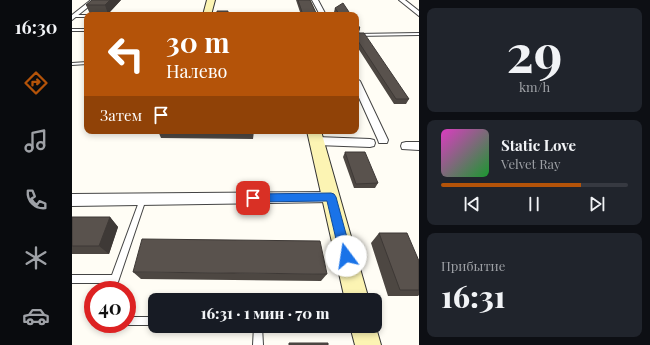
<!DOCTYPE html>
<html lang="ru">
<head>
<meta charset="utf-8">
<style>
	:root { --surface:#171b24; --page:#20242c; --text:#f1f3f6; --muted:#9ea1a6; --line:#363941; --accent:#b45309 }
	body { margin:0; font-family:"Playfair Display",serif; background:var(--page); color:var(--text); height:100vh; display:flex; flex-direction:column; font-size:15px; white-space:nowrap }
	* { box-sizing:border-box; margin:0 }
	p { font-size:13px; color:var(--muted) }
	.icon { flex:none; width:22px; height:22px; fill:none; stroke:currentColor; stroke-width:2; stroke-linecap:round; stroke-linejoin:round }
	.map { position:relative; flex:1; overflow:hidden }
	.side { display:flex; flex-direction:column; gap:8px; padding:8px; background:#0d0f14; width:231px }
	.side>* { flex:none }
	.banner { position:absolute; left:12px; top:12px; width:275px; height:122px; border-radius:8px; box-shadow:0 2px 6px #0003; background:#b45309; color:#fff; overflow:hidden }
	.speed { position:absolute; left:12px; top:281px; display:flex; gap:8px; font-size:20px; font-weight:700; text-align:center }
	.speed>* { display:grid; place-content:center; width:52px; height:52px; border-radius:50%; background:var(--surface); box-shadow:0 2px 6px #0003; line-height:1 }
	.speed .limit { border:6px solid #d22; background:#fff; color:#111 }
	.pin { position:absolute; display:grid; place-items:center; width:34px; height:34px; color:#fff; margin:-17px; border-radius:8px; box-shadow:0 2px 6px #0006 }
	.me { position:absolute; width:44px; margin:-22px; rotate:346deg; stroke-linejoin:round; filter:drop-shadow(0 0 3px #0008) }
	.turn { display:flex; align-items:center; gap:14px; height:84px; padding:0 16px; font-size:18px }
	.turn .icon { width:52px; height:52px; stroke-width:2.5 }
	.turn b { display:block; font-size:28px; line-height:34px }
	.then { display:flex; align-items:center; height:38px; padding:0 16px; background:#0003; gap:8px; font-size:15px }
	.big { font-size:30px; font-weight:800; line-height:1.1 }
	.side .widget { flex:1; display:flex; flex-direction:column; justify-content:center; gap:6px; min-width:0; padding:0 14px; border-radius:8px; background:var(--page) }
	.side .dial { align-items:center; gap:0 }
	.dial b { font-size:52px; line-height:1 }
	.song { display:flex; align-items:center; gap:12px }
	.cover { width:48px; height:48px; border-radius:6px; background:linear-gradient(135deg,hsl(310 70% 55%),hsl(130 70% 35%)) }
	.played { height:4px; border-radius:2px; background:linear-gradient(90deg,var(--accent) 75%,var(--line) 75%) }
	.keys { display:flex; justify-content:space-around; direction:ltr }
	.trip { position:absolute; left:76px; top:293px; width:234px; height:40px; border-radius:8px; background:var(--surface); box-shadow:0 2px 6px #0003; font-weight:800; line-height:40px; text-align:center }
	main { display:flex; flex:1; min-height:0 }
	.dock { display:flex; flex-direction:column; width:72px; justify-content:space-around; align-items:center; background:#090b0e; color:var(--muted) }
	.dock .icon { width:28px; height:28px }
	.dock .on { color:var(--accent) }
	.dock b { font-size:18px; color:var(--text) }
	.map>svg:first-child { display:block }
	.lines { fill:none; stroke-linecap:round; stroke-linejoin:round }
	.lane-casing { stroke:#444; stroke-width:2 }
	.street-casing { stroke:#444; stroke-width:2 }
	.secondary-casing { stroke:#333; stroke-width:2 }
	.lane { fill:#fff; fill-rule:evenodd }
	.street { fill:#fff; fill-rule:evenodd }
	.secondary { fill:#fcf4b3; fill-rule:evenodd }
	.wall { fill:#4d4742 }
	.shaded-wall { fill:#3e3936 }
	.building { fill:#59524d; stroke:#3e3936 }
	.route { fill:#1a73e8; stroke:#114b97 }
</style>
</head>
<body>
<main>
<nav class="dock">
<b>16:30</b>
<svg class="icon on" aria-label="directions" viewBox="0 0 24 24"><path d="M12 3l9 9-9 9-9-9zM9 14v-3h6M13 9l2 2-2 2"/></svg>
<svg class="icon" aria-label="music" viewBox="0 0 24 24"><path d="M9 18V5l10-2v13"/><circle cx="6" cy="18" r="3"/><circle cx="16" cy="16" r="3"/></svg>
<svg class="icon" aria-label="phone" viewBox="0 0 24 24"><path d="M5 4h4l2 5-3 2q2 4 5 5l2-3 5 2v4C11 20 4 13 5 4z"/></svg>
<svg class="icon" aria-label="climate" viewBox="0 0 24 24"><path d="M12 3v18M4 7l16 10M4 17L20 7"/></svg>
<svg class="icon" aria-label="car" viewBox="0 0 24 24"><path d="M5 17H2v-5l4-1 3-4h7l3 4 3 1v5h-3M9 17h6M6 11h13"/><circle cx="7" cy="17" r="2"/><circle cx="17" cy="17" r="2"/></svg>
</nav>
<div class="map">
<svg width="347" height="345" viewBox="0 0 347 345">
	<rect width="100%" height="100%" fill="#fffdf5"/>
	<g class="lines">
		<g class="lane-casing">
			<path id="lane" d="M2 15H15V17H3Z
				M0 29H15V31H0Z
				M347 33V35L284 36V34Z
				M15 62V64L0 65V63Z
				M71 196 73 197 74 199 46 282 43 283H0V275H40L68 199 69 197Z
				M55 317H83V325H56L53 324H55Z
				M182 326H190L191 345H181Z"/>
		</g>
		<g class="street-casing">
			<path id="street" d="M19 0H25L0 20V15Z
				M240 0H246L254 15H248Z
				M327 0H333L347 11V16Z
				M284 78 288 81 316 140 315 143H307L306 140 284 91Z
				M245 137 298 139 302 140 303 143 302 146 298 147 245 145 241 144 240 141 241 138Z
				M334 142H347V150L330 149 329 146 330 143Z
				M259 192 264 193 265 197 264 201 259 202 0 206V194Z"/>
		</g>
		<g class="secondary-casing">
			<path id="secondary" d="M135 0H143L139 15H131Z
				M235 131H249L297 300H273Z
				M303 324 309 345H283L278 326H303Z"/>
		</g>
		<use href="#lane" class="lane"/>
		<use href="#street" class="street"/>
		<use href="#secondary" class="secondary"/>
	</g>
	<path class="wall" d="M20 0H49L36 14H18L14 5Z
		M224 0H238L245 15H229Z
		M263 8 279 15H264L262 12Z
		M284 22 288 28 287 32 337 99 334 104H322L284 45Z
		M86 131H182L181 139 89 138Z
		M273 152 306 183 303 188H282L271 157Z
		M0 217H38L46 227 37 254H0Z
		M307 233 347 261V295L346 296H316L299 243Z
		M61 272 255 274 249 281 69 279Z"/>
	<path class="shaded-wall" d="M38 0H49L36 14 33 5Z
		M288 28 287 32 284 33V29Z
		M38 217 46 227 37 254 27 246Z"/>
	<path class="building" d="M20 0H38L33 5H14Z
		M226 0H238L245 15H231Z
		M271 3 279 15H268L263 8Z
		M145 11H156V15H145Z
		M284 22 288 28 284 29V33H292L337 99H324L284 38Z
		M86 131H182V132Z
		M273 152H293L306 183 284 184Z
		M0 217H38L27 246H0Z
		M307 233H335L347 261V290H328Z
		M70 239 248 241 255 274 61 272Z
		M217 343H256V345H217Z"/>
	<path class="route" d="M259 193 262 194 264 197 280 256 278 260 274 262 270 260 268 256 255 201 181 202 177 201 176 198 177 195 181 194Z"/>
</svg>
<div class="speed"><div class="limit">40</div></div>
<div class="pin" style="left:181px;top:198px;background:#d93025"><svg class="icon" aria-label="arrive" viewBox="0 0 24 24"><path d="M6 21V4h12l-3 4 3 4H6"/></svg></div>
<svg class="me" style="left:274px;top:256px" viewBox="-20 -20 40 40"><circle r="19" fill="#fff"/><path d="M0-13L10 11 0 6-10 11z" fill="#1a73e8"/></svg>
<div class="trip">16:31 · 1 мин · 70 m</div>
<div class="banner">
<div class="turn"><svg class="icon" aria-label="left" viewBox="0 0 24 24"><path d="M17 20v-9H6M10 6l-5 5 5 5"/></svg><div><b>30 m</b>Налево</div></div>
<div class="then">Затем<svg class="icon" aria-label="arrive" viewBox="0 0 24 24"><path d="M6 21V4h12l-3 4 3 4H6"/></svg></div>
</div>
</div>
<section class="side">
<div class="widget dial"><b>29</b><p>km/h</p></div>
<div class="widget">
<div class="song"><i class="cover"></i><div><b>Static Love</b><p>Velvet Ray</p></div></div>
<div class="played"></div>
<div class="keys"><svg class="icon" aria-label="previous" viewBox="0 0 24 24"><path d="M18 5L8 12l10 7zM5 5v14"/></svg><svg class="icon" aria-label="pause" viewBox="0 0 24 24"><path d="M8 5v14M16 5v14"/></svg><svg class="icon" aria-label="next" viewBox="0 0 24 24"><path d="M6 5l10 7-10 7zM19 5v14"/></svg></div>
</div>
<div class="widget"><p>Прибытие</p><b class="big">16:31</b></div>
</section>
</main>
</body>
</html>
